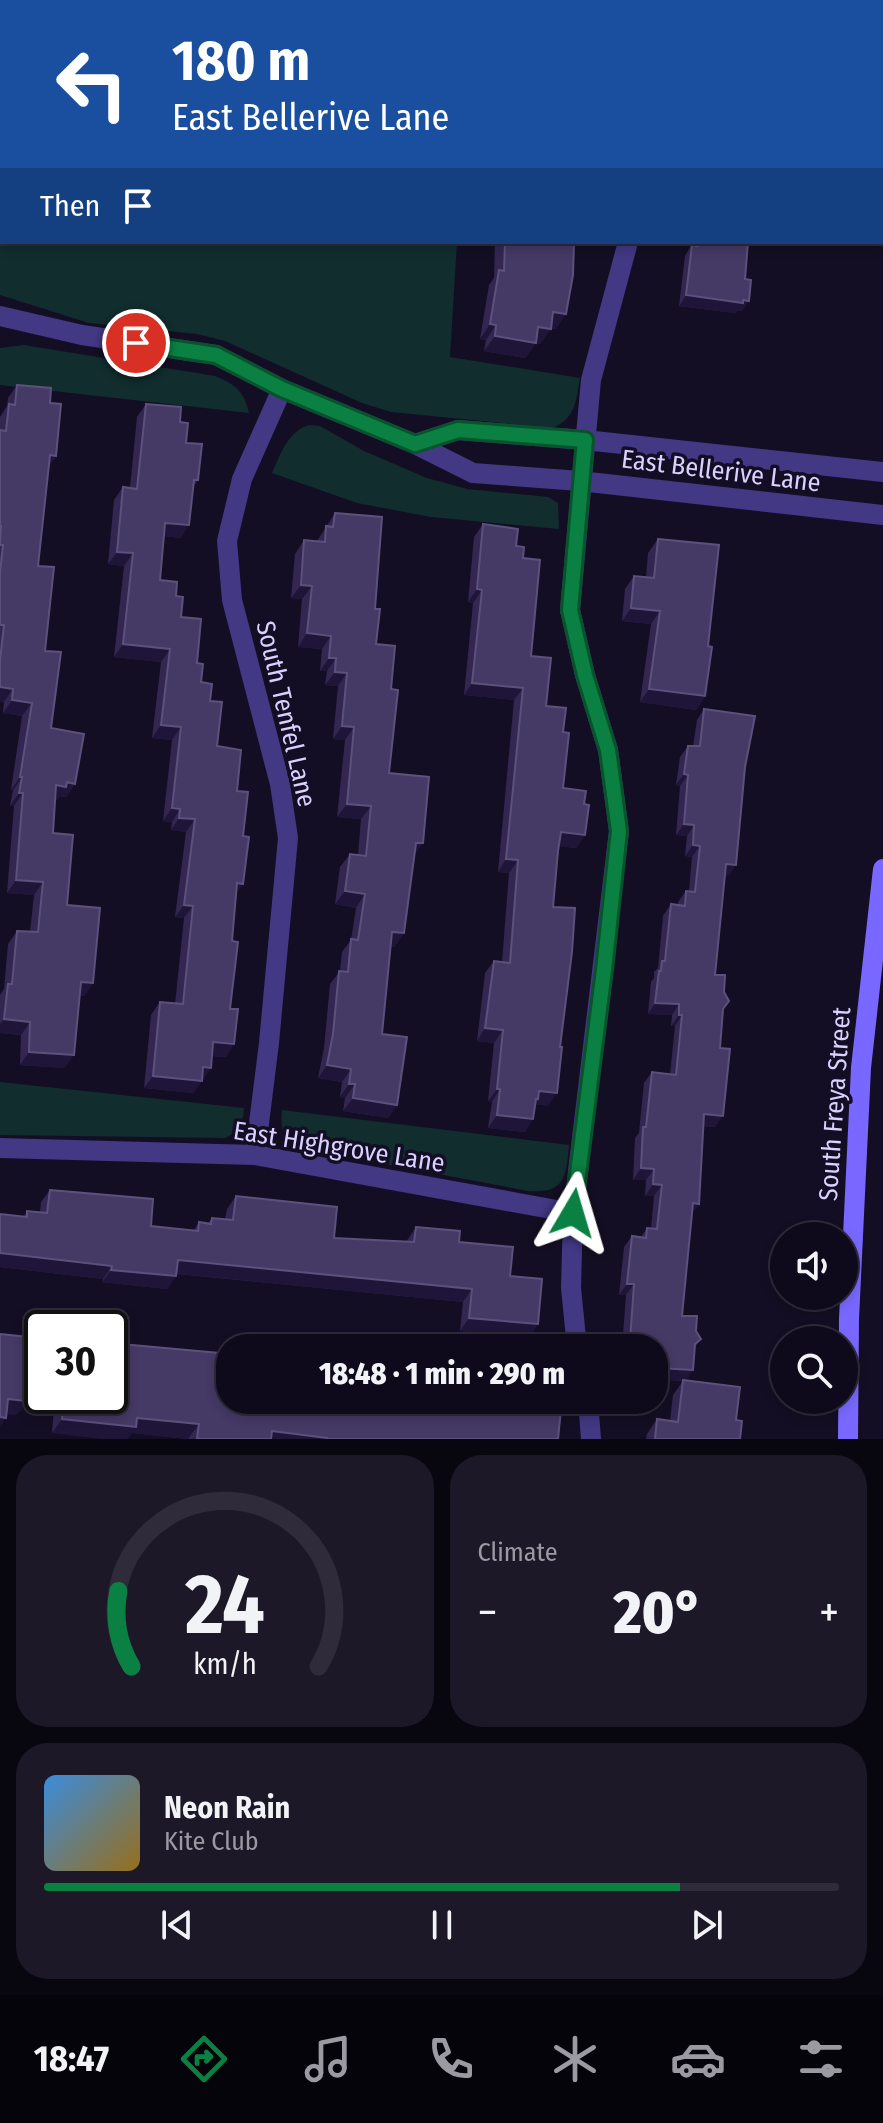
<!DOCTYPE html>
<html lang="en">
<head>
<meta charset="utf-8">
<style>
	:root { --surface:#0f0a1b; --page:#1d1828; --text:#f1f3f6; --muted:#9b9aa3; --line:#2f2b3a; --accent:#0b8043 }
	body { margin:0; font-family:"Fira Sans Condensed",sans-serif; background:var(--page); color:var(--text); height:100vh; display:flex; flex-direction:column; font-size:30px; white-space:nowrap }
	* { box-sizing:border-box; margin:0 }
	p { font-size:26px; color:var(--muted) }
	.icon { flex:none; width:44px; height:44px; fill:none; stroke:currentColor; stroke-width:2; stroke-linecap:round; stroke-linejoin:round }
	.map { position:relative; height:1439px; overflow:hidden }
	.drawer { display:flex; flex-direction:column; gap:16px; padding:16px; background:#08060f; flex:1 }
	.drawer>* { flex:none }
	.top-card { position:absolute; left:0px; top:0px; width:884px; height:244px; box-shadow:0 4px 12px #0003,0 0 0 2px var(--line); background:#1a4fa0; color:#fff; overflow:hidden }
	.tools { position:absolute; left:770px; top:1222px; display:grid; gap:16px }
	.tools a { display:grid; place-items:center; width:88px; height:88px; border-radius:50%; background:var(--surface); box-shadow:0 4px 12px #0003,0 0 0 2px var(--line); font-size:40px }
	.speed { position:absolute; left:24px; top:1310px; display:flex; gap:16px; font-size:40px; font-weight:700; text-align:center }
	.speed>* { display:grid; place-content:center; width:104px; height:104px; border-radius:50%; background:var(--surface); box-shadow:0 4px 12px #0003,0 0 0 2px var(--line); line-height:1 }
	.speed .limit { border:4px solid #111; border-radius:12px; background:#fff; color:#111 }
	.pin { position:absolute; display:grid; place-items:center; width:68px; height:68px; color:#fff; margin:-34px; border:4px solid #fff; border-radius:50%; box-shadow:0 2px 8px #0007 }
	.me { position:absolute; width:88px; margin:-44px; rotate:7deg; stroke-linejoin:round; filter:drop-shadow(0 0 6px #0008) }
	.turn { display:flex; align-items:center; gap:28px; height:168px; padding:0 40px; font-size:36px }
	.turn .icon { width:104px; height:104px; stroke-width:2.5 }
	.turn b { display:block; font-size:56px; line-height:68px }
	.then { display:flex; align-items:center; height:76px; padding:0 40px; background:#0003; gap:16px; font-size:30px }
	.big { font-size:60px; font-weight:800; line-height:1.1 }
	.drawer .card { flex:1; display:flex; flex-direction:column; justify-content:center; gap:12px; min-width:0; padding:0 28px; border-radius:32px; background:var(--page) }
	.drawer .dial { align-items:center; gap:0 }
	.dial svg { height:208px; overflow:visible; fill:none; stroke:var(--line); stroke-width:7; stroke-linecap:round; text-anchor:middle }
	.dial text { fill:var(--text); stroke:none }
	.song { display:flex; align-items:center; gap:24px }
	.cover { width:96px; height:96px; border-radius:12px; background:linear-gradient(135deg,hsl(210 70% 55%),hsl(40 70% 35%)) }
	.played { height:8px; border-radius:4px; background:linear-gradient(90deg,var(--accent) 80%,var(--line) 80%) }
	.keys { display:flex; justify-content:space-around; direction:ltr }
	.heat { display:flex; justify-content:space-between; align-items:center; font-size:44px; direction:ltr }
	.drawer .tiles { flex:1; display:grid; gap:16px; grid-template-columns:1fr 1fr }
	.card:last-child { grid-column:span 2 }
	.trip { position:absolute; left:216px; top:1334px; width:452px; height:80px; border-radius:32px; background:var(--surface); box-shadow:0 4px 12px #0003,0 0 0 2px var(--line); font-weight:800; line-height:80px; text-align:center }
	.tab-bar { display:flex; height:128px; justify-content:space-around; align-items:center; background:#06040b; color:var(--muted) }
	.tab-bar .icon { width:56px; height:56px }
	.tab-bar .active { color:var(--accent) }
	.tab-bar b { font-size:36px; color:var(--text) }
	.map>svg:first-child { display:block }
	.green { fill:#112d2e }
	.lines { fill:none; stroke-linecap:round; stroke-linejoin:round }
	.minor { stroke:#423884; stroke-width:20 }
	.secondary { stroke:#7968ff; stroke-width:20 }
	.wall { fill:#332752 }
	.shaded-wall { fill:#1f1538 }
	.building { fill:#453965; stroke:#5c517d; stroke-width:2 }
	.route-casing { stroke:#07532c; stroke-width:20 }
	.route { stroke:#0b8043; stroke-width:14 }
	.labels { text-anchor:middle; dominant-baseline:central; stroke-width:7; stroke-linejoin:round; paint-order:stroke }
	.street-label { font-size:26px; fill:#dad1ff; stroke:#140e24 }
</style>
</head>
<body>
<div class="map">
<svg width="883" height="1439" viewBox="0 0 883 1439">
	<rect width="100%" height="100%" fill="#140e24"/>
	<path class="green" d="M0 107 2 242H457L450 357 580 378C576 400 576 419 552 428L391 412 362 403 225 341 197 334 89 323 0 295Z
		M24 345 215 376C235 384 244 391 249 413L0 385V348Z
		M309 425 320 426 364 451 427 478 467 489 548 497 558 503 559 529 431 517 357 503 272 473C281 454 287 432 309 425Z
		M0 1082 244 1108C243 1124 240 1131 225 1138L0 1135Z
		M282 1110 569 1145C566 1176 566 1194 528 1191L300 1148C283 1139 280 1130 282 1110Z"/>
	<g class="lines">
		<path class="minor" d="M583 0 584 2
			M0 316 82 335 216 355 282 389 415 444 473 473 580 481 883 515
			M415 444 458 430 585 440 883 472
			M0 1148 255 1155 573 1213
			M255 1155 269 1043 288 838 280 784 232 600 227 541 242 479 282 389
			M577 1348 571 1288 573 1213 619 831 608 750 585 675 570 610 591 380 628 242
			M588 1400 591 1439"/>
		<path class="secondary" d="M867 0V2
			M882 76 883 81
			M848 1439 849 1319 861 1068 883 869"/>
	</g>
	<path class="wall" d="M465 0H538L539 2H465Z
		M660 0H736L737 2H660Z
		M495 242H574L556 329 551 328 540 344H535L525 358 484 351 486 340 480 339 489 285 494 278Z
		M693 242H748L742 311H737L735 313 679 306 685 256Z
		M17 385 50 403 56 456 49 466 38 566 51 728 75 784 66 797 60 796 57 800H55L53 833 67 905 93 983 84 996 80 995 65 1068 20 1065 21 1035 0 1033V995L4 989 8 944 17 931 30 932 34 895 7 893 14 806H10L13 790H11L22 716 3 713 4 702 0 701V417L7 406 8 398Z
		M146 404 180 422 198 480 193 487 181 538 164 536 160 580 176 596 181 617 197 663 201 682 210 701 217 746 237 791 236 894 232 941 230 1009 234 1044 226 1057 212 1056 211 1068 193 1093 144 1088 151 1015 160 1002 175 1004 184 918 175 917 186 832 171 830 172 822 163 821 172 740 152 738 161 662 114 657 124 566 108 564 114 500 123 487 130 488 137 417Z
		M335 513 375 609 376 644 391 689 389 773 414 855 404 933 394 947 391 946 382 1034 397 1105 388 1118 343 1111 345 1098 340 1097 342 1082 318 1078 324 1048 330 984 340 971 342 952 351 940 356 908 335 904 340 867 350 854 358 855 361 819 337 817 345 740 333 739 338 686 325 685 327 671H320L322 649 298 647 302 599 291 598 295 554 304 540 317 541Z
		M483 524 516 546 523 558 531 656 546 706 563 732V788L584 804 585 835 576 848 559 846 553 907 548 1106 535 1104 525 1132 488 1128 492 1102 488 1101 494 1043 477 1041 485 973 494 961 502 962 509 873 498 872 514 700 464 695 473 603 468 602 474 537Z
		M658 539 708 646 705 696 696 710 640 702 651 624 622 621 625 589 634 576 646 577 648 553Z
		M704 709 745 767 729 876H725L715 975 729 1001 722 1011 715 1127 703 1126 699 1204 692 1213 682 1316 696 1331 701 1339 695 1347 686 1381 736 1420 740 1439H646L647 1434 657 1419 670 1421 673 1395 683 1381 654 1379V1348H622L626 1295H619L624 1247 632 1236 641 1237 647 1228 651 1229 654 1196H645L646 1180H633L635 1138 639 1133 644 1083 652 1072 670 1074 675 1026H671L672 1015 648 1014 651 982 654 978V972L658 968 663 916 671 904 678 905V902L686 891H689L692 857 685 856 687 836 676 835 680 786 676 785 680 757 688 746H693L697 720Z
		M50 1190 151 1226 194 1230 199 1222 208 1223 212 1218 225 1219 227 1209 236 1196 334 1238 406 1242 416 1227 459 1242 510 1276 538 1324 529 1337 460 1331 463 1302 177 1274 167 1289 102 1282 103 1279 0 1267V1214L23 1217 27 1211 40 1212 41 1202Z
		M55 1396H110L230 1400 558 1439H188L132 1433H52Z"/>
	<path class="shaded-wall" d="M686 295 749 301 742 311H737L735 313 679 306Z
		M553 312 566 314 556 329 543 327Z
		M490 324 496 325 486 340 480 339Z
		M538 327 551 329 540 344H535L525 358 484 351 495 336Z
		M50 455 56 456 47 469Z
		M165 523 189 525 181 538 156 535Z
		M117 552 133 553 124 566 108 564Z
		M301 585 312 586 302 599 291 598Z
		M477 589 482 590 473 603 468 602Z
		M631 608 660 611 651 624 622 621Z
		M307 633 331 636 322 649 298 647Z
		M123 644 170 649 161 662 114 657Z
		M329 658H336L327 671H320Z
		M335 672 347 673 338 686 325 685Z
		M472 683 523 688 514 700 464 695Z
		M0 687 13 689 4 702 0 701Z
		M649 689 705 696 696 710 640 702Z
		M12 700 32 703 22 716 3 713Z
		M161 725 181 727 172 740 152 738Z
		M342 726 354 727 345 740 333 739Z
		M684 774 688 775 680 786 676 785Z
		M20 777H22L13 790H11Z
		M67 782 75 784 66 797 60 796 57 800 47 798 56 785Z
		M19 793H23L14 806H10Z
		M347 804 371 806 361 819 337 817Z
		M172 808 180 809 172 822 163 821Z
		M179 818 195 819 186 832 171 830Z
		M684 824 694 825 687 836 676 835Z
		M561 832 585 835 576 848 552 845Z
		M416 843H423L414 856Z
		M693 845 700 846 692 857 685 856Z
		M506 859 518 860 509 873 498 872Z
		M726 864 736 865 729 876H718Z
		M16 880 43 882 34 895 7 893Z
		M237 883 243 884 234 897Z
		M345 891 365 894 356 908 335 904Z
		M184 905 193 906 184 918 175 917Z
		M392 932 404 933 394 947 383 945Z
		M81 982 93 983 84 996 72 995Z
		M655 1003 679 1004 672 1015 648 1014Z
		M679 1015H682L675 1026H671Z
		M4 1019 30 1022 21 1035 0 1033V1024Z
		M485 1028 503 1030 494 1043 477 1041Z
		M213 1042 234 1044 226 1057 205 1055Z
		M29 1052 74 1055 65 1068 20 1065Z
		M327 1065 351 1069 342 1082 318 1078Z
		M203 1067 211 1068 202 1080 194 1079Z
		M153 1076 202 1081 193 1093 144 1088Z
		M349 1084H355L345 1098 340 1097Z
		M497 1089H500L492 1102 488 1101Z
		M539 1091 557 1093 548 1106 535 1104 527 1112Z
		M353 1098 397 1105 388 1118 343 1111Z
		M704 1114 723 1116 715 1127 696 1125Z
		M497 1115 533 1119 525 1132 488 1128Z
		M641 1168 654 1169 646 1180H633Z
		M653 1184 662 1185 654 1196H645Z
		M693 1203 699 1204 691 1215Z
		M0 1253 112 1266 103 1279 0 1267Z
		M178 1260 472 1289 463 1302 169 1273Z
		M111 1270 176 1276 167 1289 102 1282Z
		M627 1284H634L626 1295H619Z
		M469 1318 538 1324 529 1337 460 1331Z
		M630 1341 653 1342 649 1348H625Z
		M658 1368 693 1370 686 1381 654 1379V1373Z
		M42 1387V1393L16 1415 0 1414 8 1399Z
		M0 1417 6 1418 0 1426Z
		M137 1418 199 1424 188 1439 132 1433 128 1439H101L52 1433 62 1419Z
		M272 1431 327 1438 326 1439H266Z"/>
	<path class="building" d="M41 0H174V2H39H41Z
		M493 0H538L539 2H489Z
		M674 0H736L737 2H674Z
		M0 3H2V37L0 44Z
		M505 242H574L573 275 566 314 553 312 551 329 538 327 536 343 495 336 496 325 490 324 499 270 504 271Z
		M697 242H748L745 279 751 280 749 301 743 300V303L686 295 692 245 697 246Z
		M17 385 51 388 50 403 61 404 56 456 50 455 38 566 54 567 45 651 61 652 51 728 84 734 75 784 67 782 66 787 56 785 53 833 73 835 67 905 100 908 93 983 81 982 74 1055 29 1052 30 1022 4 1019 8 984H12L17 931 38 932 43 882 16 880 23 793H19L22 777H20L32 703 12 700 13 689 0 687V660L4 625H0V572L3 545H0L1 526H0V430L6 431 9 404 15 405Z
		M146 404 181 407 180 422 188 423 186 443 202 444 198 480H194L189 525 165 523 160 580 177 582 176 596 183 597 181 617 201 619 197 663 203 664 201 682 212 684 210 701 222 702 217 746 241 750 237 791 248 792 243 836 249 837 243 884 237 883 232 941 238 942 230 1009H238L234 1044 213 1042 211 1068 203 1067 202 1081 153 1076 160 1002 183 1004 193 906 184 905 195 819 179 818 180 809 172 808 181 727 161 725 170 649 123 644 133 553 117 552 123 487 137 489Z
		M335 513 382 517 375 609H380L376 644 395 646 391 689 398 690 389 773 429 777 423 843H416L404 933 392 932 382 1034 407 1037 397 1105 353 1098 355 1084H349L351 1069 327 1065 333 1034 339 971 348 972 351 939 358 940 365 894 345 891 350 854 366 856 371 806 347 804 354 727 342 726 347 673 335 672 336 658H329L331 636 307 633 312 586 301 585 304 540 325 542 326 526 333 527Z
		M483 524 518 529 516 546 524 547 523 558 540 560 531 656 551 658 546 706 566 708 563 732 569 733 563 788 586 791 584 804 589 805 585 835 561 832 558 851 553 907 575 908 572 952 560 1047H562L557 1093 539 1091 538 1099H536L533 1119 497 1115 500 1089H497L503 1030 485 1028 494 961 510 963 518 860 506 859 523 688 472 683 482 590 477 589Z
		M658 539 719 545 708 646 712 647 705 696 649 689 660 611 631 608 634 576 654 578Z
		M704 709 755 716 745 767 736 865 726 864 715 975H725L724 992 729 1001 723 1009 720 1048 730 1049 723 1116 704 1114 699 1204 693 1203 682 1316H697L696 1331 701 1339 695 1344 693 1370 658 1368 659 1351H654V1348H653V1342L630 1341 634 1284H627L632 1236 646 1238 647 1228 657 1229 662 1185 653 1184 654 1169 641 1168 643 1127H646L652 1072 676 1075 682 1015H679V1004L655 1003 659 971H661L662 961H665L671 904 685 906 686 891 695 892 700 846 693 845 694 825 684 824 688 775 684 774 688 746H700Z
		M50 1190 153 1199 151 1226 198 1231 199 1222 211 1224 212 1218 233 1220 236 1196 337 1207 334 1238 414 1242 416 1227 460 1231 459 1242 513 1247 510 1276 542 1279 538 1324 469 1318 472 1289 178 1260 176 1276 111 1270 112 1266 0 1253V1214L27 1217V1211L47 1213Z
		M0 1334 38 1338 37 1351H42V1387L26 1401 8 1399 6 1418 0 1417Z
		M110 1343 230 1354V1400H562L558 1439H327V1438L272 1431 271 1439H202L197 1438 199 1424 137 1418 136 1427 62 1419 64 1396H110Z
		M683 1380 740 1387 736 1420 742 1421 740 1439H655L657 1419 678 1422Z"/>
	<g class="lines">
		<g class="route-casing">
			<path id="route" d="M136 343 216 355 282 389 415 444 458 430 585 440 570 610 585 675 608 750 619 831 604 970 573 1213"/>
		</g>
		<use href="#route" class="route"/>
	</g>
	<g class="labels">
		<g class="street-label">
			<text transform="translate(721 471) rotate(7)">East Bellerive Lane</text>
			<text transform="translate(286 714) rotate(77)">South Tenfel Lane</text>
			<text transform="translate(835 1104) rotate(-86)">South Freya Street</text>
			<text transform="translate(339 1147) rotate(9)">East Highgrove Lane</text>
		</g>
	</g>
</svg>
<div class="tools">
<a><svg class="icon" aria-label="sound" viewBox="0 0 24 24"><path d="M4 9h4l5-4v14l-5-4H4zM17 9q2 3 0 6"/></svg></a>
<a><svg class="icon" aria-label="search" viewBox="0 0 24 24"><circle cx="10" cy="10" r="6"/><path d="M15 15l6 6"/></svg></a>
</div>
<div class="speed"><div class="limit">30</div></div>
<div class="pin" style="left:136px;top:343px;background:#d93025"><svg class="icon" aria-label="arrive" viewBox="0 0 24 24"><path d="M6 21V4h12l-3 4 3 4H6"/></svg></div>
<svg class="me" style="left:573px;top:1213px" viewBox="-20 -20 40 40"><path d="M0-17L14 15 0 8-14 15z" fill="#0b8043" stroke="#fff" stroke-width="4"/></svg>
<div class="trip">18:48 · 1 min · 290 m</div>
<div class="top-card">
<div class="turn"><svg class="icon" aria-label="left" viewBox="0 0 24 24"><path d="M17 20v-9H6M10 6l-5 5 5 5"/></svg><div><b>180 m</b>East Bellerive Lane</div></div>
<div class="then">Then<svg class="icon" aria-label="arrive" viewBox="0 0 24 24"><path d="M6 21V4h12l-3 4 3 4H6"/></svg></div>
</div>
</div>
<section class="drawer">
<div class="tiles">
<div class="card dial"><svg viewBox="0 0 100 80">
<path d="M14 69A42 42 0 1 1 86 69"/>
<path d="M14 69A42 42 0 0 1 9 40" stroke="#0b8043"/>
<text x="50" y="56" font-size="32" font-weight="700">24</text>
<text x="50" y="72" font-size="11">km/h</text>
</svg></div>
<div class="card"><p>Climate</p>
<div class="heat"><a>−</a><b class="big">20°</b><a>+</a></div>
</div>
<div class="card">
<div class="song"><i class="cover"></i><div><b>Neon Rain</b><p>Kite Club</p></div></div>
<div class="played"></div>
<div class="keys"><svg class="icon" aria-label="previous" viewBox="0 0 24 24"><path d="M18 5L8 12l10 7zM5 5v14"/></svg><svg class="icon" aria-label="pause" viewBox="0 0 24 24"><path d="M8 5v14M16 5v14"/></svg><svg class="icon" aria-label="next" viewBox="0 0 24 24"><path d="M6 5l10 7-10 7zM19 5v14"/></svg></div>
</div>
</div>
</section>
<nav class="tab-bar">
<b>18:47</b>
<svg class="icon active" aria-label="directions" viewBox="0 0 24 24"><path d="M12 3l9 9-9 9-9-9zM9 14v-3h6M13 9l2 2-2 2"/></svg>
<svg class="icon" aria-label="music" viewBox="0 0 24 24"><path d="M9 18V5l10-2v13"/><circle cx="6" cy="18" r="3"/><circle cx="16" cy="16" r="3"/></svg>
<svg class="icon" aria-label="phone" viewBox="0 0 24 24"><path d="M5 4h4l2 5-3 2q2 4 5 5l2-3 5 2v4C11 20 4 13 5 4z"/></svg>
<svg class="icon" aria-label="climate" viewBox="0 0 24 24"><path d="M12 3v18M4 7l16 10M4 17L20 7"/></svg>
<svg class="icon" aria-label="car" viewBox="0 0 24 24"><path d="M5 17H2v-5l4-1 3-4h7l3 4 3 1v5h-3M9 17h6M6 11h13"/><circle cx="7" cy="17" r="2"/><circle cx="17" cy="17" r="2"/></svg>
<svg class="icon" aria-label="filters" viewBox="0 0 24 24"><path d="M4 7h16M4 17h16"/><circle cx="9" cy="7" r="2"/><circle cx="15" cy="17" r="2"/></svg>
</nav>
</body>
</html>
